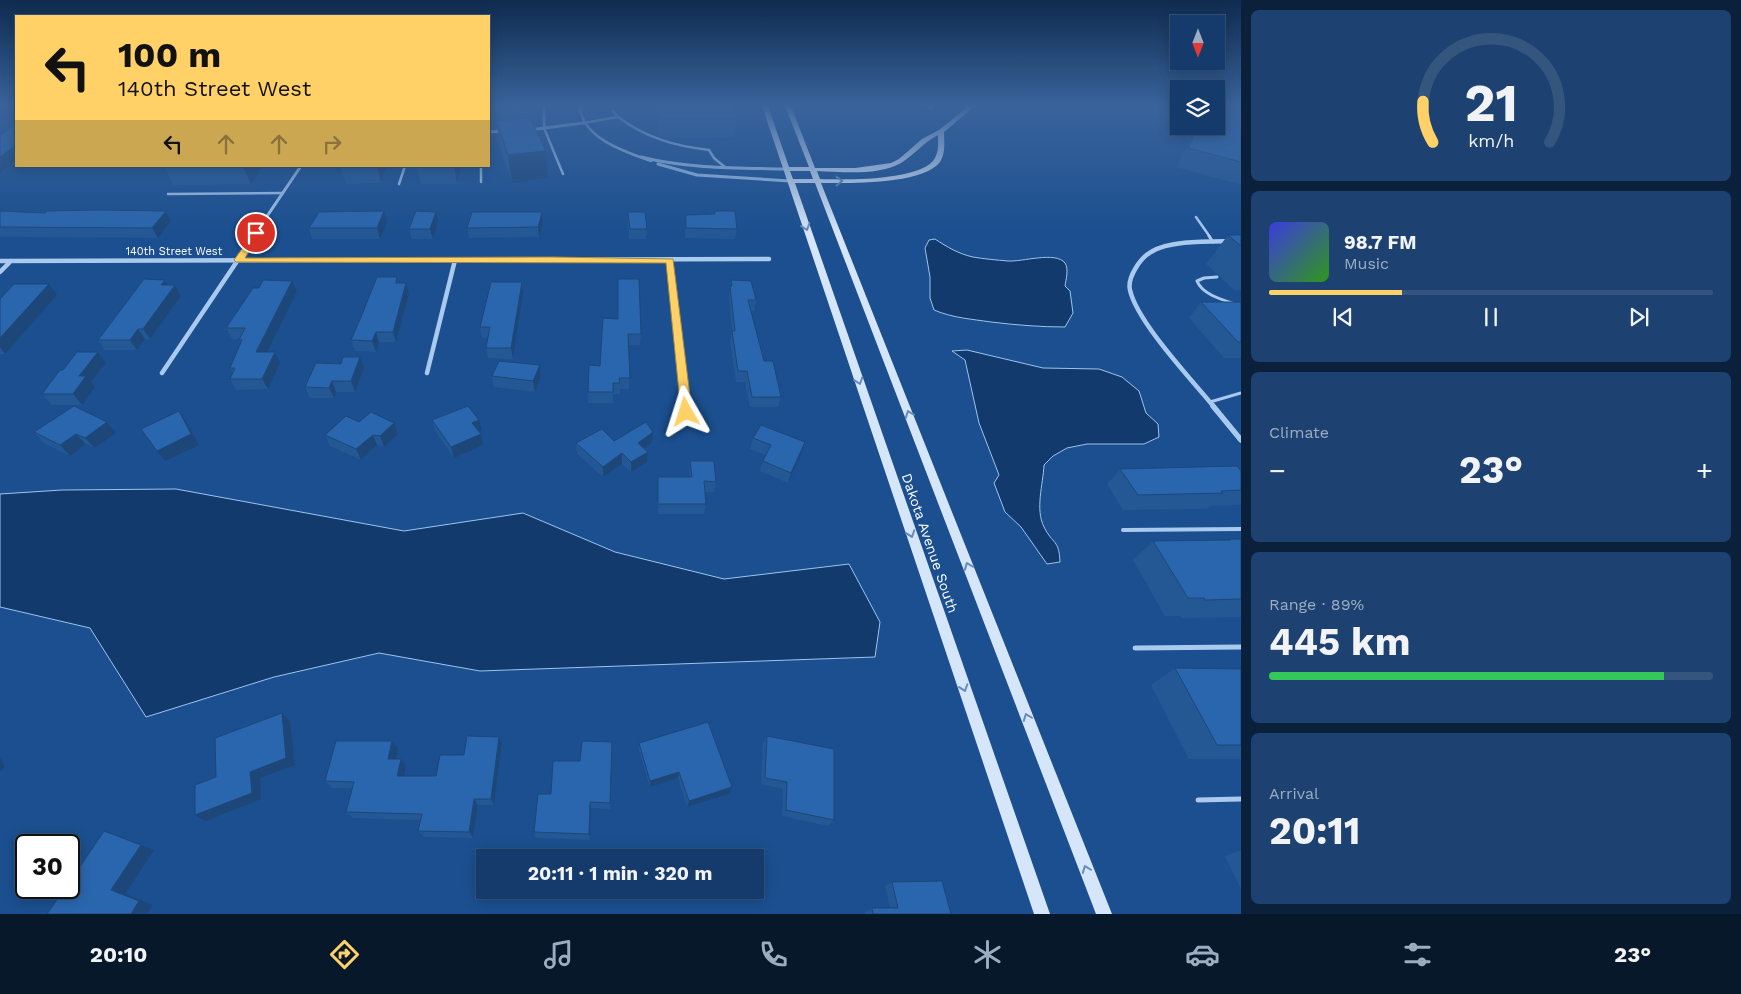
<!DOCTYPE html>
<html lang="en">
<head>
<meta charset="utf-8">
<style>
	:root { --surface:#143b6b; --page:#1d4271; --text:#f1f3f6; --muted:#9dadc1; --line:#33557e; --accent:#ffd166 }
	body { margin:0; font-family:"Work Sans",sans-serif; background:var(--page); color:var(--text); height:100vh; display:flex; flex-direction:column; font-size:19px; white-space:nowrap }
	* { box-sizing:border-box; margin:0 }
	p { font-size:16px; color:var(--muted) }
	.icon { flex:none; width:28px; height:28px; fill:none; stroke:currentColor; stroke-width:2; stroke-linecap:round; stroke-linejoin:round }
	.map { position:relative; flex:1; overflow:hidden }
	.panel { display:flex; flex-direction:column; gap:10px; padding:10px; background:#0b203b; width:500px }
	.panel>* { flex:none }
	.banner { position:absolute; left:15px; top:15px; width:475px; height:152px; border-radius:0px; box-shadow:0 2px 12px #0003,0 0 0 1px var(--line); background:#ffd166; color:#111; overflow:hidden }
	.needle { width:32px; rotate:180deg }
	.buttons { position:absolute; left:1170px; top:15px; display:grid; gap:10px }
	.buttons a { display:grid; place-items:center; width:55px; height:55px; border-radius:0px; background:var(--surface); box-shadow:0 2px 12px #0003,0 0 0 1px var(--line); font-size:25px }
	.speed { position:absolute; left:15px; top:834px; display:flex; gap:10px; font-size:25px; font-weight:700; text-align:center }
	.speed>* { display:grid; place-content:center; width:65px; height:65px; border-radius:50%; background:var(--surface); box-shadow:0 2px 12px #0003,0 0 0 1px var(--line); line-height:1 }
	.speed .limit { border:2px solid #111; border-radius:8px; background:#fff; color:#111 }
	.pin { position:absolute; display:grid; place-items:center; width:42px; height:42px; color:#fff; margin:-21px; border:2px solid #fff; border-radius:50%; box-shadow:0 1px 5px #0007 }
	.me { position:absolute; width:55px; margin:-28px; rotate:354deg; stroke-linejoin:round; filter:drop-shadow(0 0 4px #0008) }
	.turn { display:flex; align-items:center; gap:18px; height:105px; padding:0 20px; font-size:22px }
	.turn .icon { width:65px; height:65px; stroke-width:2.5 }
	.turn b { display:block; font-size:35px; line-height:42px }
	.lanes { display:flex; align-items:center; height:48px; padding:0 20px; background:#0003; justify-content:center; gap:25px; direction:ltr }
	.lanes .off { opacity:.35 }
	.big { font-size:38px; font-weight:700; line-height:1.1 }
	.panel .widget { flex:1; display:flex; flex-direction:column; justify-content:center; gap:8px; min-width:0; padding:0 18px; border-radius:8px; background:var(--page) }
	.panel .dial { align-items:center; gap:0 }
	.dial svg { height:130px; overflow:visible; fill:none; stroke:var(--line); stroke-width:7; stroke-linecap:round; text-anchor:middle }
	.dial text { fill:var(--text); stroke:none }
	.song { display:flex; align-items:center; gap:15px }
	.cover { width:60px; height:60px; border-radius:8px; background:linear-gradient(135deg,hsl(240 70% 55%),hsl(110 70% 35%)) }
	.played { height:5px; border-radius:2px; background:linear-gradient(90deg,var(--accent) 30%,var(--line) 30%) }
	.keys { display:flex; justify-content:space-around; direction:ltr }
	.heat { display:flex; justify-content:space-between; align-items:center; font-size:28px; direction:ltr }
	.charge { height:8px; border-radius:4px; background:linear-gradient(90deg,#34c759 89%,var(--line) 0) }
	.trip { position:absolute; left:476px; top:849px; width:288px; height:50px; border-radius:0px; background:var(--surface); box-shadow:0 2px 12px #0003,0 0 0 1px var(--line); font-weight:700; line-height:50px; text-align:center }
	.dock { display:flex; height:80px; justify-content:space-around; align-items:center; background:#08182b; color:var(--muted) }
	.dock .icon { width:35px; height:35px }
	.dock .selected { color:var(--accent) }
	.dock b { font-size:22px; color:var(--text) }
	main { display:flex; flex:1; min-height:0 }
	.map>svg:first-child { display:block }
	.water { fill:#123a6d; stroke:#9cc4f0 }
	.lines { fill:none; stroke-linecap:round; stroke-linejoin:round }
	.lane-far3 { stroke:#a9c9ee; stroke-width:2.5 }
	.lane-far2 { stroke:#a9c9ee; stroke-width:3 }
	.lane-far1 { stroke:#a9c9ee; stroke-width:4 }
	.lane { stroke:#a9c9ee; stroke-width:5 }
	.street-far2 { stroke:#a9c9ee; stroke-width:3 }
	.street-far1 { stroke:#a9c9ee; stroke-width:4.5 }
	.street { stroke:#a9c9ee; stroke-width:5.5 }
	.secondary { fill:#d6e6fa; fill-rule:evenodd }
	.wall { fill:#245895 }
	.shaded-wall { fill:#1d4779 }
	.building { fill:#2a66ad; stroke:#1d4779 }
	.oneway { stroke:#668bba }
	.route { fill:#ffd166; stroke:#a68842 }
	.labels { text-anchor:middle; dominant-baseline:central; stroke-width:5; stroke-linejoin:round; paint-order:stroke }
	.far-street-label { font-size:11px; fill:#fff; stroke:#1b4f8f }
	.street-label { font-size:14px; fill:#fff; stroke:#1b4f8f }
</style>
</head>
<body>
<main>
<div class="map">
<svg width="1241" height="914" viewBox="0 0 1241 914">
	<rect width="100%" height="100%" fill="#1b4f8f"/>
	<path class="water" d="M935 239C947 247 959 254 973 257 984 259 997 260 1008 261 1022 262 1056 251 1065 263 1069 269 1066 279 1065 286L1070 291 1073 313 1065 327C1040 327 1016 325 991 322 971 319 953 318 934 310L930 298V277L925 248 929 240Z
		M967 350 1043 368 1099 369 1122 377 1139 391 1146 413 1158 424 1159 437 1144 444H1087L1067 448 1053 456 1044 465C1043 485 1035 509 1044 527 1053 545 1059 539 1060 562L1047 564 1021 527 1005 512 994 483 999 475 979 423 965 360 952 351Z
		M176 489 404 531 523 513 615 552 724 579 849 564 880 622 875 657 480 671 379 653 274 677 146 717 90 628 0 607V494L62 490Z"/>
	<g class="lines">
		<path class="lane-far3" d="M544 106V128L563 174
			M580 106C581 138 626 152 651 161
			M926 106 932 108V106
			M618 117C646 138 675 146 709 150L714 158 726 168
			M583 123 618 117 613 111
			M481 166V182
			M399 184 405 166
			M168 194 283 193
			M1196 217 1210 237"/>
		<path class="lane-far2" d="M1209 236 1213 242
			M1217 277 1204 278 1197 281C1203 296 1227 301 1241 306
			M1210 402 1241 393"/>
		<path class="lane-far1" d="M1123 530 1241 529"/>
		<path class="lane" d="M1135 648 1241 647
			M1198 800 1241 799"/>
		<path class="street-far2" d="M529 130 583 123
			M489 132 503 131
			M641 157C689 169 738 168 787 169
			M658 164 697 175 790 181
			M253 237 301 166"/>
		<path class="street-far1" d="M0 261 769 259
			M670 261 685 407
			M0 272 11 261
			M162 373 254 236
			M427 373 455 260
			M1214 407C1192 380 1137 322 1130 290 1127 278 1140 258 1151 252 1172 239 1216 242 1241 241"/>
		<path class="street" d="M685 406 686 412
			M1213 406 1241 440"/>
		<path class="secondary" d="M762 106H768L789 167H809L785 106H791L815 168H855L891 163 899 159 922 139 939 130 969 106H975L944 132C944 141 946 153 940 162 922 185 850 183 821 183L1112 914H1096L815 183H795L1050 914H1034ZM938 135C938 142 939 151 935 158 923 181 844 180 820 179L817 171C843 172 877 176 901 163 914 155 924 142 938 135ZM790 171H810L813 179H793Z"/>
	</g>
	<path class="wall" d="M496 106H527L528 114 498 116Z
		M655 106H733L737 119 734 137 664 138 658 134Z
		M1241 106V185L1176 167 1199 126Z
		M497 121 546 151 548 178 512 183 500 148Z
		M164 166H263L251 184 173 185Z
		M340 166H387L381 183 346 184Z
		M417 166H461L457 184H421Z
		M0 211 45 213 166 211 171 221 158 238 0 237Z
		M715 211 737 229 735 239 685 238 686 215 714 214Z
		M542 212 543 222 539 237 469 238 467 228Z
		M628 212 647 229 646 239H629L628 222Z
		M387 222 380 239H312L309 228Z
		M438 222 433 239H412L409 229Z
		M1228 235H1241V290H1234L1206 264Z
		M165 280 168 285H175L181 296 150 339H145L137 350H105L98 340Z
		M731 280 756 300 754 311H751L764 361 781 397 778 407H750L745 382H736L730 342 732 331 729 297Z
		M522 282 523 293 513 359 488 358 486 348 488 338H482L480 327Z
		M399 283 409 294 396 342H379L376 352 355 351 351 340Z
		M297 291 267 352H275L280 363 268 389 236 390 230 379 233 373 230 368 240 343 239 340V339H232L226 328Z
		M57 295 5 354H0V299Z
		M1201 302H1241V358H1224L1189 318Z
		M618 319 641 334 640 345H629V389H620V394H613V403H588V392L600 366Z
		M98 352 106 363 91 382 95 387 82 405H52L42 394 63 370Z
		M360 357 364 368 355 392H336L334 398H310L305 387 341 364Z
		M540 365 541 376 535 392 494 387 492 376Z
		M432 420 482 431 479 432 481 434 483 445 454 458 435 431Z
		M107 422 116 433 95 448 86 444 70 456 44 443 34 432Z
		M359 422 398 434 384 447 377 445 361 460 330 446 325 435Z
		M753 438 802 452 788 483 760 471 763 461 766 455 750 449Z
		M614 441 652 443 644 448 648 452 647 462 631 472 622 464 603 477 577 454 576 443Z
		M690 461 716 482 714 492H705L706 504 704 514H658V477H690L689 471Z
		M1120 469 1241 471V503L1239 505 1210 506 1207 509 1123 510 1107 484Z
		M1230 539H1241V617L1182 618 1180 616H1165L1133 560 1153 541 1229 540Z
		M1175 668 1241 669V759H1189L1151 685Z
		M767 736 834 820 828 826 782 816 783 789 761 784 763 743Z
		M639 743 729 794 687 807 678 778 650 787 639 750Z
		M502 744 494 805H478L473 838 424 837 418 831 421 820 353 818 346 812 352 788H332L325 781 398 749 395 759 406 766 404 776H436L464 755Z
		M612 750 610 809 591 808 590 840 536 838 534 832 551 794 580 761Z
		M1241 850V889L1225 856Z
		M892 882 951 914H865V912L872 908H890L885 886Z"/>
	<path class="shaded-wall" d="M16 145V160L0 173V157Z
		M546 151 548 178 512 183 508 155Z
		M243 166H263L251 184Z
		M377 166H387L381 183Z
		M454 166H461L457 184Z
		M166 211 171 221 158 238 152 228Z
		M384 211 387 222 380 239 377 228Z
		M436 212 438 222 433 239 430 229Z
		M542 212 543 222 539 237 538 227Z
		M165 280 171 291 175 285 181 296 150 339 143 329 161 285Z
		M292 281 297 291 262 363 256 352Z
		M522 282 523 293 513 359 511 348Z
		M406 283 409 294 396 342 393 332Z
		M49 284 57 295 5 354 0 347V338Z
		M138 329 145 339 137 350 130 340Z
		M376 332 379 342 376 352 372 341Z
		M98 352 106 363 91 382 95 387 82 405 73 394 79 376Z
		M275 352 280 363 268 389 262 379Z
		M360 357 364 368 355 392 351 381Z
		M540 365 541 376 535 392 533 381Z
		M332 381 336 392 334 398 329 388Z
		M179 411 186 422 199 445 165 461 157 451Z
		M479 420 482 431 475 433 472 423Z
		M107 422 116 433 95 448 85 438Z
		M394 423 398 434 384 447 380 436Z
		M653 432 652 443 637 453 638 443Z
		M76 434 86 444 70 456 60 445Z
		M481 434 483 445 454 458 451 447Z
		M373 435 377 445 361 460 356 449Z
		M805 442 802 452 788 483 791 473Z
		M648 452 647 462 631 472V462Z
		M622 453V464L603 477V467Z
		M282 713 290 721 295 765 260 778 261 799 206 821 195 815 250 772Z
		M499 737 502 744 494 805 491 799Z
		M392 741 398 749 394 766 388 759Z
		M0 757 5 767 0 771Z
		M401 759 406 766 403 783 397 776Z
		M679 772 678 778 650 787V781Z
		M732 787 729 794 687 807 689 801Z
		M474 799 478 805 473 838 469 832Z
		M590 802 591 808 590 840 589 834Z
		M141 845 154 850 125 894 153 905 147 914H131L111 890Z"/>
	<path class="building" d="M657 106H733L737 119H665L658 115Z
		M1216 106H1241V162L1188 148 1199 126H1216Z
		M530 118 546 151 508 155 497 121Z
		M16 121V145L0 157V135L15 124Z
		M99 210 166 211 152 228 0 227V211L45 213 47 211Z
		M384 211 377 228H309L319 212Z
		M416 211 436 212 430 229H409Z
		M715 211H735L737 229 686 228V215L715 214Z
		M472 212H542L538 227 467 228Z
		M628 212H645L647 229H630Z
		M1228 235H1241V246Z
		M377 277H397L396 283H406L393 332H376L372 341 351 340 361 317Z
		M144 279 165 280 161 285H175L143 329H138L130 340H98Z
		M618 279H639L641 334H628L630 378H619L620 383H613V392H588L589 365 600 366 603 318 618 319Z
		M263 280 292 281 256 352H275L262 379H230L235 368H230L242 340H239L245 328H226L253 288H259Z
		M731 280 751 281 756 300H748L764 361H773L781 397H752L747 371H738L732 331H735L730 286H732Z
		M491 282H522L511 348H486L490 327H480Z
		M14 284H49L0 338V299Z
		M1201 302H1241V342H1238Z
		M77 352H98L79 376H86L73 394H42L60 370H63Z
		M343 357H360L351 381H332L329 388 305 387 316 363 341 364Z
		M499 361 540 365 533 381 492 376Z
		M74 406 107 422 85 438 76 434 60 445 34 432Z
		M468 406 479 420 472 423 481 434 451 447 432 420Z
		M179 411 191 434 157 451 141 429Z
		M371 412 394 423 380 436 373 435 356 449 325 435 346 416 359 422Z
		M646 422 653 432 638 443 648 452 631 462 622 453 603 467 576 443 602 429 614 441Z
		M761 425 805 442 791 473 763 461 771 445 753 438Z
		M690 461H714L716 482 704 481 706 504H658V477H692Z
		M1237 466 1241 471V490L1221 491 1223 493 1138 495 1120 469Z
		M1230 539H1241V599L1205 600 1204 598H1188L1153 541 1231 540Z
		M1175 668 1241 669V745H1217Z
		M282 713 286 758 250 772 252 793 195 815V785L216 777 215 738Z
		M708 722 732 787 689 801 679 772 650 781 639 743Z
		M467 736 499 737 491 799H474L469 832 418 831 422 814 346 812 354 782 325 781 336 741H392L388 759H401L397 776H436L440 755H464Z
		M767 736 834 749V820L786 810 787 782 765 778Z
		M582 741 612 742 610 803 590 802 589 834 534 832 538 794H551L553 761H580Z
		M104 831 141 845 111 890 139 901 131 914H47L65 888H69V883Z
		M942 881 951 914H873L872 908H898L892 882Z"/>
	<defs><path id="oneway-chevron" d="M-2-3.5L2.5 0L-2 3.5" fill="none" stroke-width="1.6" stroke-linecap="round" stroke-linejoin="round" transform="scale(1.25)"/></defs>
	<g class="oneway">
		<use href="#oneway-chevron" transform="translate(839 181) rotate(-1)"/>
		<use href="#oneway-chevron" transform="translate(806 227) rotate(71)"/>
		<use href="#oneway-chevron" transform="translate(859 381) rotate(71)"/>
		<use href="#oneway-chevron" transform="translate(909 414) rotate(-111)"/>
		<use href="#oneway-chevron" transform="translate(911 534) rotate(71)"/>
		<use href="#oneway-chevron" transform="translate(968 566) rotate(-111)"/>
		<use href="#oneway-chevron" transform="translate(964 688) rotate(71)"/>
		<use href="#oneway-chevron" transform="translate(1027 717) rotate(-111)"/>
		<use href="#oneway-chevron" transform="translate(1086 869) rotate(-111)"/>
	</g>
	<linearGradient id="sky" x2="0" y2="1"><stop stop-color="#0f2b4f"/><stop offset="0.45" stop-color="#39639b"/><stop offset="1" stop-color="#39639b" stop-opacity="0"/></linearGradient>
	<rect width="1241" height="234" fill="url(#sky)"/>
	<path class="route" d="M256 231 261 233 245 258 552 257 673 259 692 412 686 416 681 412 666 263 236 262 234 260 254 232Z"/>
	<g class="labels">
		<g class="far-street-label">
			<text x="174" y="251">140th Street West</text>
		</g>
		<g class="street-label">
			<text transform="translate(930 543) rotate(71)">Dakota Avenue South</text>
		</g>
	</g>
</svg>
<div class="buttons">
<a><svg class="needle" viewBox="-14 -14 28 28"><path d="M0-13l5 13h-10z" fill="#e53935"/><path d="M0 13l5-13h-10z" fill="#9dadc1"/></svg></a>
<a><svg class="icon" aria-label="layers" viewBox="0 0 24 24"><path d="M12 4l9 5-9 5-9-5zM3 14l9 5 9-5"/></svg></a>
</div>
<div class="speed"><div class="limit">30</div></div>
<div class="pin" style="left:256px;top:233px;background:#d93025"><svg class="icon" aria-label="arrive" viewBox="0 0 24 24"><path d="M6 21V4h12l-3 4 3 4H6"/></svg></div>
<svg class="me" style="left:686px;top:412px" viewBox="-20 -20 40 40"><path d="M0-17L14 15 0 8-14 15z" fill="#ffd166" stroke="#fff" stroke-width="4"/></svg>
<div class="trip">20:11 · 1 min · 320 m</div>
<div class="banner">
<div class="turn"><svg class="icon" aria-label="left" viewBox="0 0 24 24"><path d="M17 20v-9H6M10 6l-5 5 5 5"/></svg><div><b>100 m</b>140th Street West</div></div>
<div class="lanes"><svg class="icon" aria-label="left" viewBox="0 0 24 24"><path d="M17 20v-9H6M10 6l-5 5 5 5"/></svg><svg class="icon off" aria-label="ahead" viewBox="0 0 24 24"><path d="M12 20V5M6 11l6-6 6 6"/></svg><svg class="icon off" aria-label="ahead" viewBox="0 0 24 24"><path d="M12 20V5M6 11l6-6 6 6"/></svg><svg class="icon off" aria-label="right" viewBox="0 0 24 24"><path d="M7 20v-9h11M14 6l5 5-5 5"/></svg></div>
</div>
</div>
<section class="panel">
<div class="widget dial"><svg viewBox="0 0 100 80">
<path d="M14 69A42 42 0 1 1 86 69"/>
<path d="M14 69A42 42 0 0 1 8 44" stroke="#ffd166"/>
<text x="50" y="56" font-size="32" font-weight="700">21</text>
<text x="50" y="72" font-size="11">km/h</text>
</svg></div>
<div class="widget">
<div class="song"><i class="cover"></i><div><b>98.7 FM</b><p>Music</p></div></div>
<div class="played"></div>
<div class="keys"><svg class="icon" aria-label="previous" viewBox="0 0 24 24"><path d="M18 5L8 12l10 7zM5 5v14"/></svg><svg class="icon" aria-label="pause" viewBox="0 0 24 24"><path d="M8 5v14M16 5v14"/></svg><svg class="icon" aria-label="next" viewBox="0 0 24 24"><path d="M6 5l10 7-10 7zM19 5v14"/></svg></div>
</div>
<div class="widget"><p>Climate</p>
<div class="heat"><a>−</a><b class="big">23°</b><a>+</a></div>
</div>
<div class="widget"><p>Range · 89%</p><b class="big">445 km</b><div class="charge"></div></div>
<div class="widget"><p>Arrival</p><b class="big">20:11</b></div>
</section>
</main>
<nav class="dock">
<b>20:10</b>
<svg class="icon selected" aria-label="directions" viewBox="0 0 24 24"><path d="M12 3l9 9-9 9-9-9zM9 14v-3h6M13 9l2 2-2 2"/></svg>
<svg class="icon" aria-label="music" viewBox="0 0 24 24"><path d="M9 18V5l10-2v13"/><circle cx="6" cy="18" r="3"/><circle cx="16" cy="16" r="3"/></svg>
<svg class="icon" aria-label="phone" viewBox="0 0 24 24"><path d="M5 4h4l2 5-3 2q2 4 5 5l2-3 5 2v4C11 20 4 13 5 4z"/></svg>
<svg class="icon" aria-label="climate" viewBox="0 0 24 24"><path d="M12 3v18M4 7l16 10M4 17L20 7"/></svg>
<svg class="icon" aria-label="car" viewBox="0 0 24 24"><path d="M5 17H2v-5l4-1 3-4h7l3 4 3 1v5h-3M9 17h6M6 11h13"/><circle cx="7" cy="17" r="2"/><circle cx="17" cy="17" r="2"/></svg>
<svg class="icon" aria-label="filters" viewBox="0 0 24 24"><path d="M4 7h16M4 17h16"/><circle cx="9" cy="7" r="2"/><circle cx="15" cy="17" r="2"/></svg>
<b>23°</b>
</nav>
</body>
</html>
